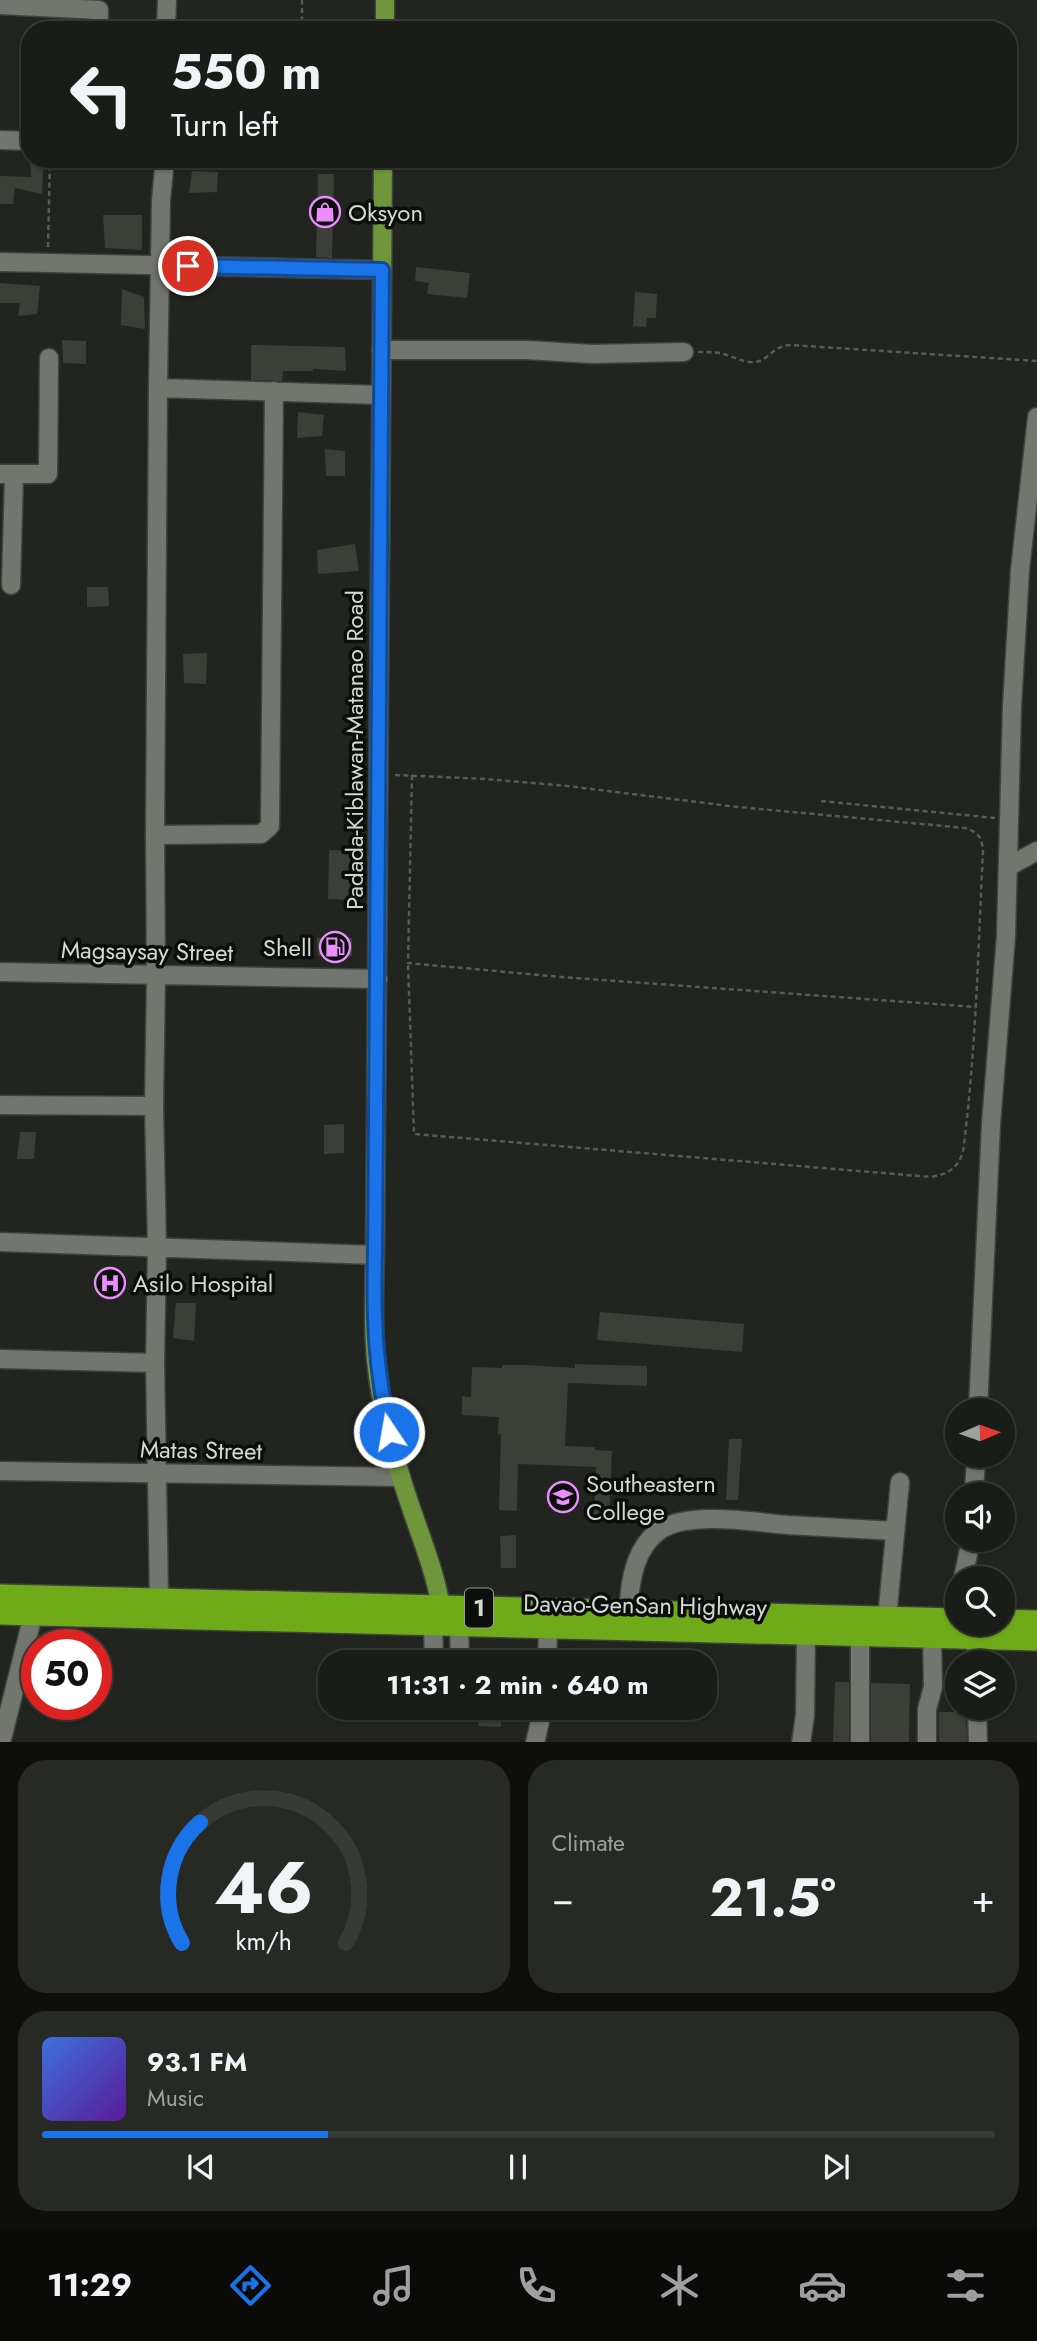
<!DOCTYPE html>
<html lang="en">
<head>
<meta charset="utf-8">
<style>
	:root { --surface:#1a1c17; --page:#272924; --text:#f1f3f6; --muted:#9fa1a1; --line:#383a36; --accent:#1a73e8 }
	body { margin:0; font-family:Jost,sans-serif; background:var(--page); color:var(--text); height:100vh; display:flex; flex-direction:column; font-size:26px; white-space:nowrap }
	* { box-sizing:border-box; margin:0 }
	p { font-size:23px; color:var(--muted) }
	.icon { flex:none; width:38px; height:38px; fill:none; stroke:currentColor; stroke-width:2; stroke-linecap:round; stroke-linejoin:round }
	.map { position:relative; height:1742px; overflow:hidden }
	.drawer { display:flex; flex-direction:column; gap:18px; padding:18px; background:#0e0f0d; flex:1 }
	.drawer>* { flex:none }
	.banner { position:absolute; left:21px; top:21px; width:996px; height:147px; border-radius:28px; box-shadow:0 2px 5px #0004,0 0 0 2px var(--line); background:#1a1c17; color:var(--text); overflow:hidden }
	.needle { width:46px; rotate:88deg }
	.buttons { position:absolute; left:945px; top:1398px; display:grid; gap:14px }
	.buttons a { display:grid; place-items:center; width:70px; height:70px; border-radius:50%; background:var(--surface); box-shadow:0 2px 5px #0004,0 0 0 2px var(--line); font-size:35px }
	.speed { position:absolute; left:21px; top:1629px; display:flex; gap:14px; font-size:35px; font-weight:700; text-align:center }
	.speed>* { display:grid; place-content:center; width:91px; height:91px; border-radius:50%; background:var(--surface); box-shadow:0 2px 5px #0004,0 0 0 2px var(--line); line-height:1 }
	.speed .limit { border:10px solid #d22; background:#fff; color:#111 }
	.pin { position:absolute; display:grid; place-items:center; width:60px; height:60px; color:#fff; margin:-30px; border:4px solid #fff; border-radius:50%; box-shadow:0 2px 7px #0007 }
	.me { position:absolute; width:77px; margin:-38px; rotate:348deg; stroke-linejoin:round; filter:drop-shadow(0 0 5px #0008) }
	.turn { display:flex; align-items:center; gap:24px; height:147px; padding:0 35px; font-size:32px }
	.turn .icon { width:91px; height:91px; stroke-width:2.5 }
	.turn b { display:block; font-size:49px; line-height:60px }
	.big { font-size:52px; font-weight:700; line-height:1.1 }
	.drawer .widget { flex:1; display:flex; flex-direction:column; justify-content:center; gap:10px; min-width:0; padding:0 24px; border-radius:28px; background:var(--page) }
	.drawer .dial { align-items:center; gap:0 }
	.dial svg { height:182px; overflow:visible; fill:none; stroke:var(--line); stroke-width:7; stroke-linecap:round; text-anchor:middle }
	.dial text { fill:var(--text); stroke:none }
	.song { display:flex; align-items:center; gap:21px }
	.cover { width:84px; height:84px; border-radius:10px; background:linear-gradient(135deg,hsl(220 70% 55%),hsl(270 70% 35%)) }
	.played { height:7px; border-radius:4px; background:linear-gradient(90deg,var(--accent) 30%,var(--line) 30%) }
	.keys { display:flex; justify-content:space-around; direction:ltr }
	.heat { display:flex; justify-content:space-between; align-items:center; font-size:38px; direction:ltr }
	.drawer .tiles { flex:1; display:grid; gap:18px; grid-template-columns:1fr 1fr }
	.widget:last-child { grid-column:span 2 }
	.trip { position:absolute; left:318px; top:1650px; width:399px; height:70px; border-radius:28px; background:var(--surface); box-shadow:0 2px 5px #0004,0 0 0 2px var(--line); font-weight:700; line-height:70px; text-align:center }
	.menu { display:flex; height:112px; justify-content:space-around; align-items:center; background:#0a0b09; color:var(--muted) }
	.menu .icon { width:49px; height:49px }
	.menu .current { color:var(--accent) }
	.menu b { font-size:32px; color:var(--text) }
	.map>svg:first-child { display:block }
	.building { fill:#3b3f38 }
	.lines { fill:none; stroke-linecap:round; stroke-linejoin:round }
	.minor-casing { stroke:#3f423e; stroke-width:21 }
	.major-casing { stroke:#3f423e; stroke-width:21 }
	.highway-casing { stroke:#3f423e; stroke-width:24 }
	.path { stroke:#585b56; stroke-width:2.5; stroke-dasharray:5 3.5; stroke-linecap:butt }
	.minor { stroke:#72766f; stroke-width:18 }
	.major { stroke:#70963b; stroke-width:18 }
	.highway { stroke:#6fab19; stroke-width:21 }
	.route-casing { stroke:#114b97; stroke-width:18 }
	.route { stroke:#1a73e8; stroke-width:12 }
	.labels { text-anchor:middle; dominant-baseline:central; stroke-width:7; stroke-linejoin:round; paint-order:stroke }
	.shield { fill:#0c0e0b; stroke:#989b97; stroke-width:2 }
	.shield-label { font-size:23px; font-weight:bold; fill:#d4d7d3 }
	.poi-label { font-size:24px; fill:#d4d7d3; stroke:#0c0e0b; text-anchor:start }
	.street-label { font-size:24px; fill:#d4d7d3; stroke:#0c0e0b }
</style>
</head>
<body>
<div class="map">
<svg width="1037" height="1743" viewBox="0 0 1037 1743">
	<rect width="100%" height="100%" fill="#22251f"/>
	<path class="building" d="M30 160 43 169 42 194 15 188 13 204H0V176L31 177Z
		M192 171 218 172 217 192 189 193Z
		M318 174H334L332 258 316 257Z
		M103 215H142V250L105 248Z
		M416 267 470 273 467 298 427 294 429 283 415 281Z
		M0 283 40 286 37 314 18 316 20 303H0Z
		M122 289 144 297 145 329 121 325Z
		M635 292 657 294 656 318H647L646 327 633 326Z
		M62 340 86 341V364L63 363Z
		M251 345 345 347 346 371 313 369V371H283L282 381 251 380Z
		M298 412 324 415 322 436 297 438Z
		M325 449 345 451V476H326Z
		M355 544 359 571 318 574 317 550Z
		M87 587H108L109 606 87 607Z
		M207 653 206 684 184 683 183 654Z
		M329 850 354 851 353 900 328 899Z
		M317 938H352V956H318Z
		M344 1124V1153L324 1154V1125Z
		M20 1132H36L34 1159H17Z
		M176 1303H196L194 1341 173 1338Z
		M600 1312 744 1324 742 1352 597 1340Z
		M575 1364 647 1366V1386L568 1383 565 1446 595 1447V1450L612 1451 609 1518 594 1517 596 1467 518 1464 517 1511 499 1510 501 1434H498L499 1417 462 1415V1396L471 1397 472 1367 502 1368 503 1365H527L575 1368Z
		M729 1439H742L738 1500H726Z
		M516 1535V1568H501L500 1536Z
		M835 1682H849V1742H833Z
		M871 1683 910 1684 909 1742H871Z
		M479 1708H501V1727L478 1726Z
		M939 1712H966L967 1742H939Z"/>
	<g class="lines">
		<g class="minor-casing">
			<path id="minor" d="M0 5 99 10 98 30
				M166 30 167 0
				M0 140 30 141
				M0 262 382 270
				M381 350H527L592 354 684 352
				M158 388 380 395
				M0 474H14L11 585
				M14 474H48L49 358
				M155 835 261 834 270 826 274 391
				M1008 867 1037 851
				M0 972 378 979
				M0 1105 154 1106
				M0 1242 375 1255
				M0 1359 155 1363
				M978 1410 991 1124 1006 936 1012 706 1020 570 1037 417
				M0 1471 401 1477
				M974 1494 976 1456
				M963 1578 971 1540
				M159 1598 155 1363 157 1247 154 1106 156 975 155 835 158 388 161 200 165 159
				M629 1612C629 1583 634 1548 660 1530 690 1511 753 1522 788 1525 824 1527 859 1529 895 1531
				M887 1618 900 1482
				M433 1626 434 1662
				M459 1626 460 1662
				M976 1638V1662
				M547 1662 548 1629
				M977 1708 978 1743
				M1 1743 33 1615
				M535 1743 543 1708
				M801 1743 805 1715 806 1635
				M860 1743V1636
				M927 1743V1709L933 1687 932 1637"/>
		</g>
		<g class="major-casing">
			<path id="major" d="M385 30V0
				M383 159 375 1255C374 1286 373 1316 375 1346 377 1390 389 1434 401 1477 415 1525 437 1570 443 1620"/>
		</g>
		<g class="highway-casing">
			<path id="highway" d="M0 1595 957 1619
				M0 1614 1037 1640
				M1003 1620 1037 1621"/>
		</g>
		<path class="path" d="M302 30V0
			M48 247 50 159
			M698 352C708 352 718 352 727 355 736 358 745 363 755 362 769 360 773 346 790 345L1037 361
			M395 775 486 779 567 786 738 807 965 828C978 832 982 837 983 851 978 952 976 1052 963 1152 957 1169 948 1174 931 1177L414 1134 408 963
			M412 775 408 963 561 977 976 1007
			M821 801 995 818"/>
		<use href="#minor" class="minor"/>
		<use href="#major" class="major"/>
		<use href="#highway" class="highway"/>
	</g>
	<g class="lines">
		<g class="route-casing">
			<path id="route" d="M188 266 382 270 375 1255C373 1320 376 1368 389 1432"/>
		</g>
		<use href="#route" class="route"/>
	</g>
	<defs>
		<g id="shop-ring" transform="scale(1.575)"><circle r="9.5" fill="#0c0e0b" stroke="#ea8dfd" stroke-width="1.5"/><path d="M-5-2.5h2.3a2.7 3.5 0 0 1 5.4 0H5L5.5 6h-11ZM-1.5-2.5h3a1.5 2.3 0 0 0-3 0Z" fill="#ea8dfd"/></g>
		<g id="fuel-ring" transform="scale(1.575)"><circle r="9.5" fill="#0c0e0b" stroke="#ea8dfd" stroke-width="1.5"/><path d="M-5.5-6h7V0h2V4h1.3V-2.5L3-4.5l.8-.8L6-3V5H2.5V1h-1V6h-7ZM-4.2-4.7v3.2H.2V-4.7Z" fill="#ea8dfd"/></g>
		<g id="hospital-ring" transform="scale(1.575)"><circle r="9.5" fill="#0c0e0b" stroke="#ea8dfd" stroke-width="1.5"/><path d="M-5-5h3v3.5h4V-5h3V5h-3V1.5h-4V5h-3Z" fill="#ea8dfd"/></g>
		<g id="university-ring" transform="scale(1.575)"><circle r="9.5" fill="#0c0e0b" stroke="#ea8dfd" stroke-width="1.5"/><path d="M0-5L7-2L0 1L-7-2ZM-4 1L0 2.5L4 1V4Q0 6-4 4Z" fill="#ea8dfd"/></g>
	</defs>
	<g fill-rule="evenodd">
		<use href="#shop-ring" x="325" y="212"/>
		<use href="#fuel-ring" x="335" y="947"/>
		<use href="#hospital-ring" x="110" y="1283"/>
		<use href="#university-ring" x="563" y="1497"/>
	</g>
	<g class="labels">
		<rect class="shield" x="465" y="1588.5" width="28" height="39" rx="5"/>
		<g class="shield-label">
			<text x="479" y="1608">1</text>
		</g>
		<g class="poi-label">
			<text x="348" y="212">Oksyon</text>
			<text x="312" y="947" text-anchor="end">Shell</text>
			<text x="133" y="1283">Asilo Hospital</text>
			<text x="586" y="1483">Southeastern<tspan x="586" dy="28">College</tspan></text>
		</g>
		<g class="street-label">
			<text transform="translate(354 750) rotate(-90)">Padada-Kiblawan-Matanao Road</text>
			<text transform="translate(147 951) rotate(1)">Magsaysay Street</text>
			<text transform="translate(201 1450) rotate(1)">Matas Street</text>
			<text transform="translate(645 1605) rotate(1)">Davao-GenSan Highway</text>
		</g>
	</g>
</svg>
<div class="buttons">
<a><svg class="needle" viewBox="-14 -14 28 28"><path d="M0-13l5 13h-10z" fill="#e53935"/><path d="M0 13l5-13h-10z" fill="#9fa1a1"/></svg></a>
<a><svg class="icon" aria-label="sound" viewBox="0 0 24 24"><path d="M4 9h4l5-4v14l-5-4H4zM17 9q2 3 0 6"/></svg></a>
<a><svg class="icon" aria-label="search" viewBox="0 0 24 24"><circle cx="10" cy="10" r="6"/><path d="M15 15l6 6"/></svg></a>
<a><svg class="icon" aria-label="layers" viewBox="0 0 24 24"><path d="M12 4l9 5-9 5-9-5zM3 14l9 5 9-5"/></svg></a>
</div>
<div class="speed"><div class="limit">50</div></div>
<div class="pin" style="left:188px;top:266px;background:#d93025"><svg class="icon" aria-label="arrive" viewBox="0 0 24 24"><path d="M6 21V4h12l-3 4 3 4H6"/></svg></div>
<svg class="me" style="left:389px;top:1432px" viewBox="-20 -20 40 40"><circle r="17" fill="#1a73e8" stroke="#fff" stroke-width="3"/><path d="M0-11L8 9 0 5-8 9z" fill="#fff"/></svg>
<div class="trip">11:31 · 2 min · 640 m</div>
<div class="banner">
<div class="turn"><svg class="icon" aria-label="left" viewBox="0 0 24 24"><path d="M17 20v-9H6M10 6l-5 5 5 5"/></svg><div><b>550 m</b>Turn left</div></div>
</div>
</div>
<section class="drawer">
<div class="tiles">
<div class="widget dial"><svg viewBox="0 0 100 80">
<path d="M14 69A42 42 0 1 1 86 69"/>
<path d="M14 69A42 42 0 0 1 22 16" stroke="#1a73e8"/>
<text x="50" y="56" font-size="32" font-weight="700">46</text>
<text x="50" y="72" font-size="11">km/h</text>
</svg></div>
<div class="widget"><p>Climate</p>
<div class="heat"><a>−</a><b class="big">21.5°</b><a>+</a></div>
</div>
<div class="widget">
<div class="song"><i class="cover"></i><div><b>93.1 FM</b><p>Music</p></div></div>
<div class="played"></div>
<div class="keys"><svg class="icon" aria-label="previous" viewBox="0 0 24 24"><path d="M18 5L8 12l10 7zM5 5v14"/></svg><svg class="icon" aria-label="pause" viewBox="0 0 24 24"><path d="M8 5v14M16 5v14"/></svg><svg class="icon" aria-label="next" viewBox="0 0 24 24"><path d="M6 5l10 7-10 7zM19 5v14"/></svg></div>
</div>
</div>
</section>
<nav class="menu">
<b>11:29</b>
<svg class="icon current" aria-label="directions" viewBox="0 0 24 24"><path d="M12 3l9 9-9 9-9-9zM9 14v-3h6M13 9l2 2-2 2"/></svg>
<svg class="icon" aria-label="music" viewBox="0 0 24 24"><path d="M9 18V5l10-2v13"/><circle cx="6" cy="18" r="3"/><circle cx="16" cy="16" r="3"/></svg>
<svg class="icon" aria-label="phone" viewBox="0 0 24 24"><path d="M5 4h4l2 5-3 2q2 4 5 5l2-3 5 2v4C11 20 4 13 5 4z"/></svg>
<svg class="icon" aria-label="climate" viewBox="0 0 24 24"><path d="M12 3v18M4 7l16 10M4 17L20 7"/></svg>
<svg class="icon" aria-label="car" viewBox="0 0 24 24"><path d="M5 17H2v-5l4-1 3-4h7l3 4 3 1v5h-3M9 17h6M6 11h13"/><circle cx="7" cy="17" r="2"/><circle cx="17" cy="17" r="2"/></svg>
<svg class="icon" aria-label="filters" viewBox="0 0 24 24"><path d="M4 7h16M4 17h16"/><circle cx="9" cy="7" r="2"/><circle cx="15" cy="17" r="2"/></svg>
</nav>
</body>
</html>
